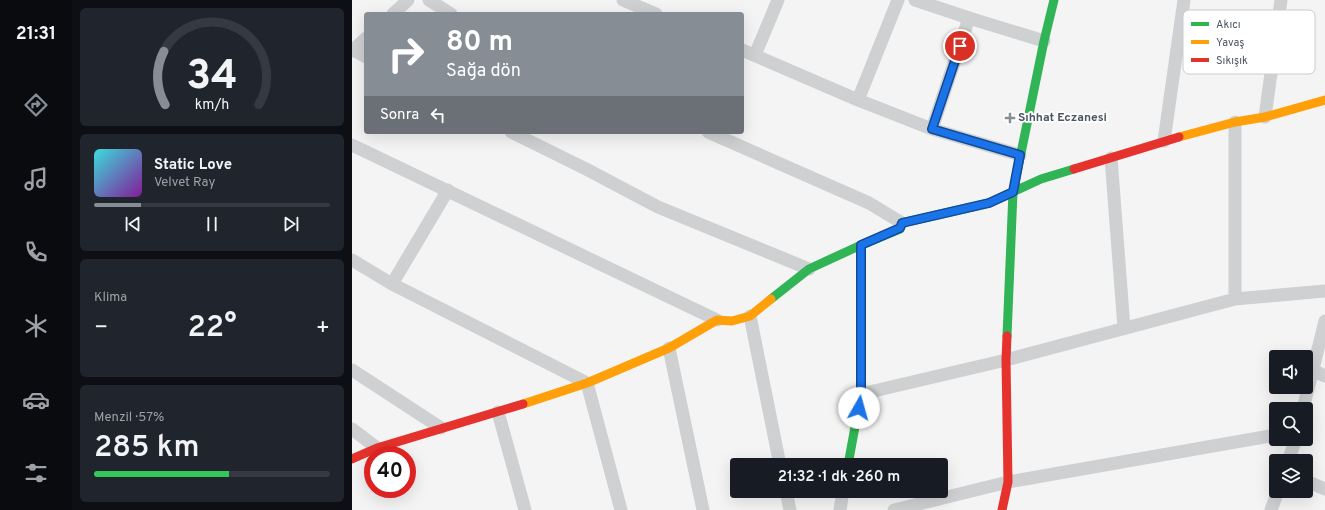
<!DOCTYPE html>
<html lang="tr">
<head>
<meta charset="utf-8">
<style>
	:root { --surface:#171b24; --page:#20242c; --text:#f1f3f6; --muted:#9ea1a6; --line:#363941; --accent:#868d94 }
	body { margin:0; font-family:Overpass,sans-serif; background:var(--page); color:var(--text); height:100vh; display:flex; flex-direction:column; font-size:15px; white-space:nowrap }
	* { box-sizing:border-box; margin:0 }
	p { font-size:13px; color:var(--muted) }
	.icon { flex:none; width:22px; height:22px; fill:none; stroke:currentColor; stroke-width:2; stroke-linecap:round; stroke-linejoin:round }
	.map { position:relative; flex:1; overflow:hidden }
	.sheet { display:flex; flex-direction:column; gap:8px; padding:8px; background:#0d0f14; width:280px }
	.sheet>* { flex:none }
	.guide { position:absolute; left:12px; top:12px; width:380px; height:122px; border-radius:4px; box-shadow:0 4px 16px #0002; background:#868d94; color:#fff; overflow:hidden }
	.fabs { position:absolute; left:917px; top:350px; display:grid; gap:8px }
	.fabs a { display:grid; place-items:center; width:44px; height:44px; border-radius:4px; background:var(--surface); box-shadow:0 4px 16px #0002; font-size:20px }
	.speed { position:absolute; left:12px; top:446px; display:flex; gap:8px; font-size:20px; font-weight:700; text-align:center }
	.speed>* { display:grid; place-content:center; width:52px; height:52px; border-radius:50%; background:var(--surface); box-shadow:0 4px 16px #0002; line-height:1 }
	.speed .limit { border:6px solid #d22; background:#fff; color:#111 }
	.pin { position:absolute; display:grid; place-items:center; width:34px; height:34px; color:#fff; margin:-17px; border:2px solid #fff; border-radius:50%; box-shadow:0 1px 4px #0007 }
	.me { position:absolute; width:44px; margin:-22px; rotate:7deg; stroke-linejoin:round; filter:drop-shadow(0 0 3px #0008) }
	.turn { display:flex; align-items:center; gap:14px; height:84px; padding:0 16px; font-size:18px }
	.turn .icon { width:52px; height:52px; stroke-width:2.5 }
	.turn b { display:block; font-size:28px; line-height:34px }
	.then { display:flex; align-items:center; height:38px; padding:0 16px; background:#0003; gap:8px; font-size:15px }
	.big { font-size:30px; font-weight:600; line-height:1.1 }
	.sheet .tile { flex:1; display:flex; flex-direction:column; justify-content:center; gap:6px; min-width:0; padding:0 14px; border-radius:6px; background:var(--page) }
	.sheet .dial { align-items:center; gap:0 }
	.dial svg { height:104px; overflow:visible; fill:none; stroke:var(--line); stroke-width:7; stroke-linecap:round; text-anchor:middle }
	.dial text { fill:var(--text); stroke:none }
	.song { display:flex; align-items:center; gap:12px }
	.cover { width:48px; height:48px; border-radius:6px; background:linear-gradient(135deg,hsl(180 70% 55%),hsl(290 70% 35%)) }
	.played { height:4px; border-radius:2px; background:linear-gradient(90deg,var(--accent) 20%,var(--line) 20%) }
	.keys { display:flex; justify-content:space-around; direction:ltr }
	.heat { display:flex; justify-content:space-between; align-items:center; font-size:22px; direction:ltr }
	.charge { height:6px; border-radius:3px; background:linear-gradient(90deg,#34c759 57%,var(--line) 0) }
	.trip { position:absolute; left:378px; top:458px; width:218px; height:40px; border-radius:4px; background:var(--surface); box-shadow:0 4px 16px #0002; font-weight:600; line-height:40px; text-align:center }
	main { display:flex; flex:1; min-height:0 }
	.tabs { display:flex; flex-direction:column; width:72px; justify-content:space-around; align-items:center; background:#090b0e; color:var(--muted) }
	.tabs .icon { width:28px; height:28px }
	.tabs .active { color:var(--accent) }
	.tabs b { font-size:18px; color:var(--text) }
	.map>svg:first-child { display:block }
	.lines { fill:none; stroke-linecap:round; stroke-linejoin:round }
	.street { stroke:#ced0d2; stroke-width:13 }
	.fast { stroke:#30b455; stroke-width:9 }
	.slow { stroke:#ff9f0a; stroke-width:9 }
	.jam { stroke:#e5322d; stroke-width:9 }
	.route-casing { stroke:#114b97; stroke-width:10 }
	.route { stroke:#1a73e8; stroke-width:7 }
	.poi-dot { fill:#868d94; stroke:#fff; stroke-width:1.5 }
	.labels { text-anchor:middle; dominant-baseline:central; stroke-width:3.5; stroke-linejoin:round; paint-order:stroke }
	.poi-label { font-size:12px; font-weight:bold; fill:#4a5661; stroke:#fff; text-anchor:start }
	.key { fill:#fff; stroke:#c9ccd0; stroke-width:1 }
	.key-label { font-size:11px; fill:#4a5661 }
</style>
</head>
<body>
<main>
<nav class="tabs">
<b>21:31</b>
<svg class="icon active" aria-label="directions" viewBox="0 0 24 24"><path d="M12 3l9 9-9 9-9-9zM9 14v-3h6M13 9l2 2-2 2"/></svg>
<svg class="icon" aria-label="music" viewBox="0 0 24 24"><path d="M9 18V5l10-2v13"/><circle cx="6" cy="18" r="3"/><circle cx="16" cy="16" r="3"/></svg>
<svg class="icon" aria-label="phone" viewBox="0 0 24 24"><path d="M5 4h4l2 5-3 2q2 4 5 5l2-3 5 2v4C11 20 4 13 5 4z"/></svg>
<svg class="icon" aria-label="climate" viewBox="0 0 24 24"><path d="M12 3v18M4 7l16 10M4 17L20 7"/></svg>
<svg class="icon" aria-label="car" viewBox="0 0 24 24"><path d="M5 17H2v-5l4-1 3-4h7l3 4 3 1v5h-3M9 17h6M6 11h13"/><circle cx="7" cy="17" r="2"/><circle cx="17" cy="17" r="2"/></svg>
<svg class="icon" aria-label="filters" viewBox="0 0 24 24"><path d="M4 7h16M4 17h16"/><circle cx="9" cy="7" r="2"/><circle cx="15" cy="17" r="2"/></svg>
</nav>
<section class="sheet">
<div class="tile dial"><svg viewBox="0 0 100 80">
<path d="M14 69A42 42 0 1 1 86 69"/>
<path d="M14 69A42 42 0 0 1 13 28" stroke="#868d94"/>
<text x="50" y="56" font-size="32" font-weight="700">34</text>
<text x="50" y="72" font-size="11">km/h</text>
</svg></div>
<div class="tile">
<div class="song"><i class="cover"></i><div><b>Static Love</b><p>Velvet Ray</p></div></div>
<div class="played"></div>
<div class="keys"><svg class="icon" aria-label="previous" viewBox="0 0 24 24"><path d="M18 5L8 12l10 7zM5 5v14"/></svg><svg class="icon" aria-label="pause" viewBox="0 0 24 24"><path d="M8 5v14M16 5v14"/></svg><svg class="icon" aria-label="next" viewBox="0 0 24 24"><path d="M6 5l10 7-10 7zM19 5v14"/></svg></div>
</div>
<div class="tile"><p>Klima</p>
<div class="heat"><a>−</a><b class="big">22°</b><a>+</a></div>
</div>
<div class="tile"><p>Menzil · 57%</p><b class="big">285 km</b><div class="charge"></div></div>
</section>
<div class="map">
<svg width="973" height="510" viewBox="0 0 973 510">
	<rect width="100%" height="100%" fill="#f4f4f4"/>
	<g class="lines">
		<path class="street" d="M77 0 99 14
			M271 0 304 14
			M563 0 617 18 692 41
			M41 14 56 0
			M1 50 14 57
			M390 50 506 100 580 129 668 155
			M0 51 14 38
			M403 55 426 0
			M506 100 546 0
			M913 117 929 0
			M580 129 617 18
			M159 132 234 169 306 207 457 269
			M356 132 517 203 550 223
			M812 141 832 0
			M0 145 365 320
			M759 158 772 328
			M0 260 40 284 235 383 269 510
			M40 284 96 190
			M883 299V122
			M398 316 428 465
			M317 348 351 510
			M0 370 89 428
			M960 370 973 376
			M509 394 654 360 883 299 973 291
			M951 409 973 321
			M146 412 173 510
			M0 429 25 448
			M936 461 944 439
			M954 481 973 489
			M434 491 438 510
			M488 510 491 491
			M542 510 656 482 924 435
			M919 510 926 491"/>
		<path class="fast" d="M419 299 457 269 509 245 548 229 550 223 637 203 689 179 722 169
			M655 336 661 192 692 41 702 0
			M496 465 509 394V245"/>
		<path class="slow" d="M827 137 883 122 913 117 973 100
			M171 404 235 383 317 348 365 320 380 321 398 316 419 299"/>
		<path class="jam" d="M722 169 827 137
			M0 459 25 448 171 404
			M650 510 656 482 654 360 655 336"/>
	</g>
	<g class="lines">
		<g class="route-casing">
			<path id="route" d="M507 408 509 394V245L548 228 550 223 637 203 661 192 668 155 580 129 608 46"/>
		</g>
		<use href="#route" class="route"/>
	</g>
	<path class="poi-dot" d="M656 112h4v4h4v4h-4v4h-4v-4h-4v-4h4z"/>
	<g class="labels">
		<g class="poi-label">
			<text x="666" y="118">Sıhhat Eczanesi</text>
		</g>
	</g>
	<rect x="831" y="10" width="132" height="64" rx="6" class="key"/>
	<rect x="839" y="22" width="18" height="4" fill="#30b455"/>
	<rect x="839" y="40" width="18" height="4" fill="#ff9f0a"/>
	<rect x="839" y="58" width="18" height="4" fill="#e5322d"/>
	<g class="key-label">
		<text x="864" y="28">Akıcı</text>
		<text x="864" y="46">Yavaş</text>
		<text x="864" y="64">Sıkışık</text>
	</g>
</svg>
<div class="fabs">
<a><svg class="icon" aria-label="sound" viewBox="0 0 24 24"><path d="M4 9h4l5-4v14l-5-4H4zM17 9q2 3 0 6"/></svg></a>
<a><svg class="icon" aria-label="search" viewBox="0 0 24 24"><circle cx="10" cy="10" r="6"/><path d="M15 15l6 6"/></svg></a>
<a><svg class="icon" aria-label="layers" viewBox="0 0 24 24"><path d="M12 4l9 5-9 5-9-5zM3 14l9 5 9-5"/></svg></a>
</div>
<div class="speed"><div class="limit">40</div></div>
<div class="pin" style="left:608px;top:46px;background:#d93025"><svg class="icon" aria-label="arrive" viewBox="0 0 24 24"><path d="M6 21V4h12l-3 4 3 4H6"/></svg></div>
<svg class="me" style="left:507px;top:408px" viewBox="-20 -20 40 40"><circle r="19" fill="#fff"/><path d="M0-13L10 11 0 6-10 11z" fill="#1a73e8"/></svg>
<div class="trip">21:32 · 1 dk · 260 m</div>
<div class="guide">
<div class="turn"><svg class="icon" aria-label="right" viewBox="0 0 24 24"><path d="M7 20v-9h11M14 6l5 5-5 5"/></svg><div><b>80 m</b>Sağa dön</div></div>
<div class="then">Sonra<svg class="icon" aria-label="left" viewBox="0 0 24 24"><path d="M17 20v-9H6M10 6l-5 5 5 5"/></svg></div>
</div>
</div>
</main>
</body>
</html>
